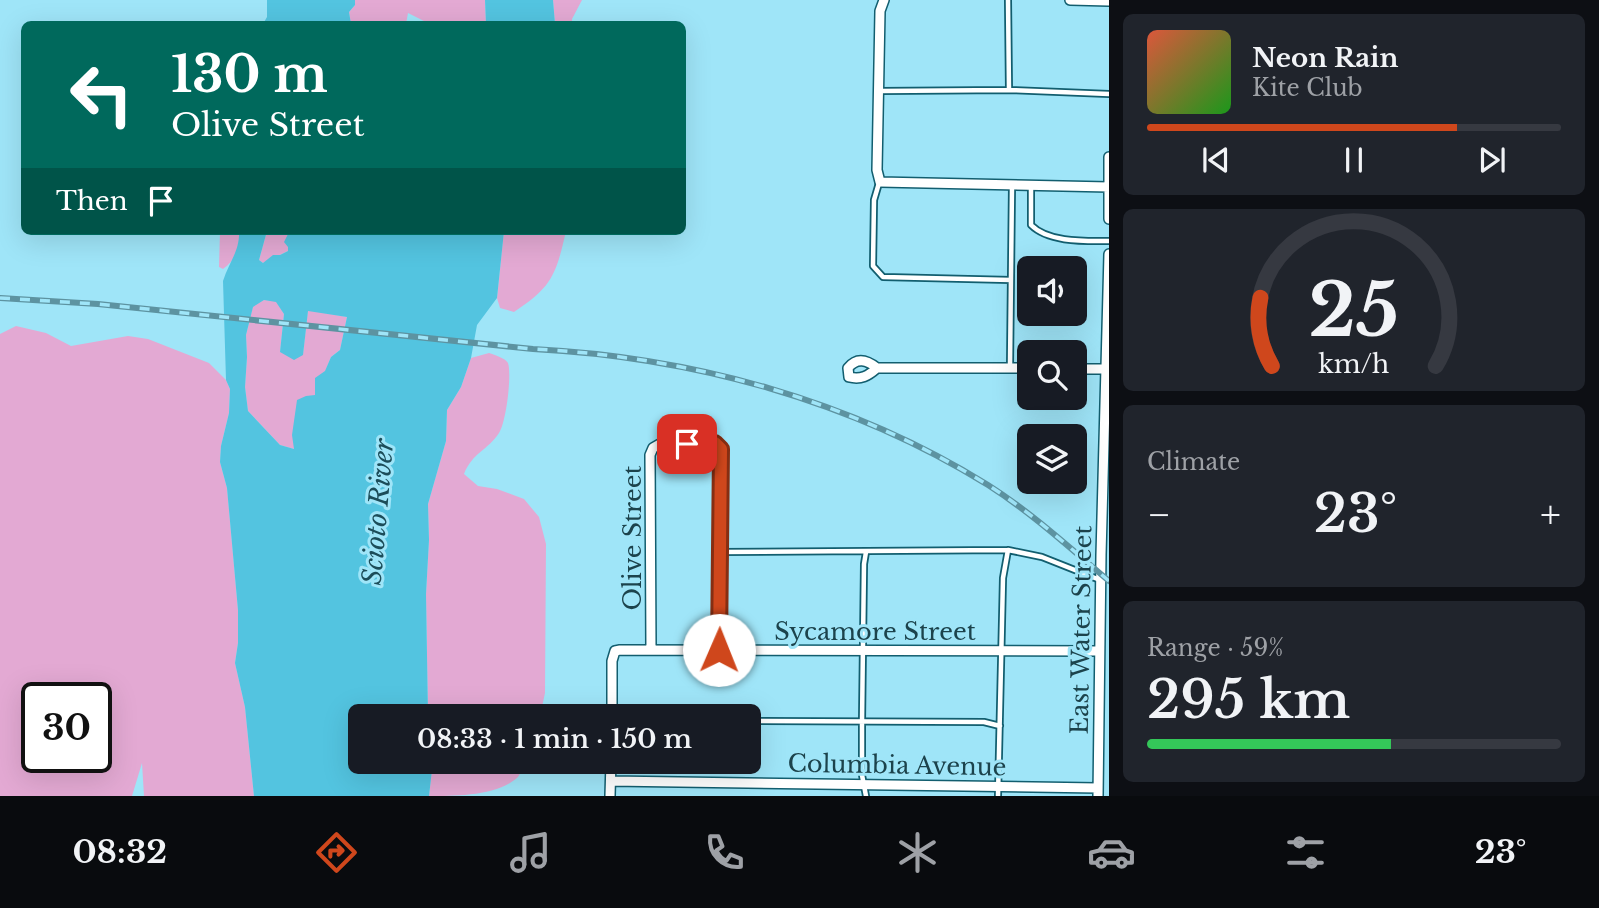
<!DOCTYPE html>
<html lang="en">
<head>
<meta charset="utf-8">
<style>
	:root { --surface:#171b24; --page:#20242c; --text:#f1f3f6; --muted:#9ea1a6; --line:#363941; --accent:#cf471c }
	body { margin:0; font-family:"Libre Baskerville",serif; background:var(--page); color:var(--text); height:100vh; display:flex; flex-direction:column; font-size:26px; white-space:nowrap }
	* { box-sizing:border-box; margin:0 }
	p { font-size:23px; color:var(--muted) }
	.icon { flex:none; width:38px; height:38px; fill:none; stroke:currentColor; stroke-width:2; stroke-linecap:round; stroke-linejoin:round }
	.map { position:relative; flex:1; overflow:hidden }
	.sheet { display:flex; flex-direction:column; gap:14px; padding:14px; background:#0d0f14; width:490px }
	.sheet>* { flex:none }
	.top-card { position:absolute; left:21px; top:21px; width:665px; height:214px; border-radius:10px; box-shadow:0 7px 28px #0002; background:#00695c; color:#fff; overflow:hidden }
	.controls { position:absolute; left:1017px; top:256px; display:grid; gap:14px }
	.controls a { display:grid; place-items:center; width:70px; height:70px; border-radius:10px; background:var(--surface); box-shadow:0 7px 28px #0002; font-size:35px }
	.speed { position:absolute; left:21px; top:682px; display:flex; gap:14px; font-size:35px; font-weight:700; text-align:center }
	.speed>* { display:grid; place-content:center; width:91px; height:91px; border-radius:50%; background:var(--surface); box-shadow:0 7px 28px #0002; line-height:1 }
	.speed .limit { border:4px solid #111; border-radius:10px; background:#fff; color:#111 }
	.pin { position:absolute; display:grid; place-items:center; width:60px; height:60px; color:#fff; margin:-30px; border-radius:14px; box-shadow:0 4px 10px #0006 }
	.me { position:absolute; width:77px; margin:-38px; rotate:1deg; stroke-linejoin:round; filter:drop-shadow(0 0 5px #0008) }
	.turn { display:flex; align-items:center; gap:24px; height:147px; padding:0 35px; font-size:32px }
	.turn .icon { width:91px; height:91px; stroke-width:2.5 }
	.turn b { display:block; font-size:49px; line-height:60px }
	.then { display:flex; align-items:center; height:66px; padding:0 35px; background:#0003; gap:14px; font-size:26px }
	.big { font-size:52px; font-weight:600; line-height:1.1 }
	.sheet .card { flex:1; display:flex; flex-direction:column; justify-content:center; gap:10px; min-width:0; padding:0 24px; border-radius:10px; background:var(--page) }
	.sheet .dial { align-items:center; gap:0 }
	.dial svg { height:182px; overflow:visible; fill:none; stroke:var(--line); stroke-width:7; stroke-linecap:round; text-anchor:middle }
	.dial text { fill:var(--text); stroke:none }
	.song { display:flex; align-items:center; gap:21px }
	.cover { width:84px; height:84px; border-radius:10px; background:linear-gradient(135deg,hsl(10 70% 55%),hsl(120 70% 35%)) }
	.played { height:7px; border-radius:4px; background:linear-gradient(90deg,var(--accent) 75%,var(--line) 75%) }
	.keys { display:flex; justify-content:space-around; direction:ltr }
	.heat { display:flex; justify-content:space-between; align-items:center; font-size:38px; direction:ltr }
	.charge { height:10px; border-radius:5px; background:linear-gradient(90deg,#34c759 59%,var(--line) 0) }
	.trip { position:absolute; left:348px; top:704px; width:413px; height:70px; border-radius:10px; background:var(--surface); box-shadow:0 7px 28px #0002; font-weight:600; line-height:70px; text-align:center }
	.tab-bar { display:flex; height:112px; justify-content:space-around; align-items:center; background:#090b0e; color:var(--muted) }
	.tab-bar .icon { width:49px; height:49px }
	.tab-bar .selected { color:var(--accent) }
	.tab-bar b { font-size:32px; color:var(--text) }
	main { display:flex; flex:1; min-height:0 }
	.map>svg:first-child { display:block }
	.green { fill:#e3a9d3; fill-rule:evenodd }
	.water { fill:#53c4e0; fill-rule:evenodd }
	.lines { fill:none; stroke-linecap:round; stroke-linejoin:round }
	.lane-casing { stroke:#125e6f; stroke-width:8 }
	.street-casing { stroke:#125e6f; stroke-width:12 }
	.lane { stroke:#fff; stroke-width:4.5 }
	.street { stroke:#fff; stroke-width:9 }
	.rail-casing { stroke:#5d93a1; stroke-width:6 }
	.rail { stroke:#9fe5f8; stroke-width:3.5; stroke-dasharray:10; stroke-linecap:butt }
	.route-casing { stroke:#872e12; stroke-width:18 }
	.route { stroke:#cf471c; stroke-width:12 }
	.labels { text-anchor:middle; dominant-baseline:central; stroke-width:6; stroke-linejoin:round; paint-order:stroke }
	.street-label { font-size:24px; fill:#1c434c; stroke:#9fe5f8 }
	.water-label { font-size:26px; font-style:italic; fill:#1c4d59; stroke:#9fe5f8 }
</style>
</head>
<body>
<main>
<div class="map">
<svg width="1109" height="796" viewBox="0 0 1109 796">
	<rect width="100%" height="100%" fill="#9fe5f8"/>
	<path class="green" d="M355 0H485L486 24H425L424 21 408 13 406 24H351L349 12 355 5Z
		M553 0H582L572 19V24H555Z
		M220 231H239C240 246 236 260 223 269L219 267Z
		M267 231H296L289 232 288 251 263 263 259 260Z
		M504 231H566C556 275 552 287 514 312L500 308 497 298Z
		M264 300 276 301 284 314 280 352 303 354 308 310 347 317 340 350 331 357 294 449 280 445 248 411 245 387 247 357 246 335 253 306Z
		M16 326 46 333 71 346 128 336 148 339 209 363 226 380 230 389 229 413 221 446 220 462 227 488 238 610V643L235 663 245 707 254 796H144L142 763 132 796H0V334ZM37 698H96V758H37Z
		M489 353C495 355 505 358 508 363 512 375 506 423 499 433 488 450 472 453 464 474L478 486 497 489 524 499 539 517 546 544 545 693 540 716H428L426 594 429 540 428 504 446 441 447 410 461 387 471 358Z
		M433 761H525C523 766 521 773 518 777 498 796 457 796 429 796Z"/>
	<path class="water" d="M267 0H355V5L349 12 351 24H263L267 17Z
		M485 0H553L555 24H486Z
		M239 231H267L259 260 263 263 273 255H280L288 251V247L284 242 289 232 296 231H504L497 298 477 325 471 358 461 387 447 410 446 441 428 504 429 540 426 594 428 716H360V761H433L429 796H254L245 707 235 663 238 643V610L227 488 220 462 221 446 229 413 230 389 226 380 223 281C229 262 240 251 239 231ZM264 300 276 302 284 314 280 352 294 360 303 355 308 311 347 317 340 350 331 357 325 371 315 378V395L306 396 297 400 292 435 294 449 280 445 248 411 245 387 247 357 246 335 253 307Z"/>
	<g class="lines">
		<g class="lane-casing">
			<path id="lane" d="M1008 0 1009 90
				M880 91 1009 90 1109 94
				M879 183 874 200 873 266 883 277 1011 280
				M1031 185V225C1049 243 1086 241 1109 241
				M1010 366 1012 186
				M721 552 1008 550 1042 557 1100 580
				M866 552 864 564 862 722V775L866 796
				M749 721 984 722 1000 726
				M998 796 1003 578 1008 550"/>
		</g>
		<g class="street-casing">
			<path id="street" d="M884 0 880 11 877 170 880 182 1109 187
				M1070 0 1109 1
				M1109 157V219
				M877 368C868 376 861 380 849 377L848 368C857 357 867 360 877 368H1029
				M1074 369H1109
				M651 649 650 455 653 448 660 444 715 443 721 449 719 650
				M612 716V661L615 651 620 650 1099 651
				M611 781 1098 788
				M610 796 611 761
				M1098 796 1101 555 1109 254"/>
		</g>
		<use href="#lane" class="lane"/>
		<use href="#street" class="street"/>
		<g class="rail-casing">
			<path id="rail" d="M0 298 98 304 533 349C692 357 851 400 988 485 1032 513 1070 548 1109 581"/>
		</g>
		<use href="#rail" class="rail"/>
	</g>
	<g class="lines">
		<g class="route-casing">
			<path id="route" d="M687 444 715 443 721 449 719 650"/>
		</g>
		<use href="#route" class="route"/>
	</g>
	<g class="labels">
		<g class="street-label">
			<text transform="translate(632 538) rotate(-90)">Olive Street</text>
			<text transform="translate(1081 630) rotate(-89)">East Water Street</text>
			<text x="875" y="631">Sycamore Street</text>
			<text transform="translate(897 765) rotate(1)">Columbia Avenue</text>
		</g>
		<g class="water-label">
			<text transform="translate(378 512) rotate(-85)">Scioto River</text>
		</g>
	</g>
</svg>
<div class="controls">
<a><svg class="icon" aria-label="sound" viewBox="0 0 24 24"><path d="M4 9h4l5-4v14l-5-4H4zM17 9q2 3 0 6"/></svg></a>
<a><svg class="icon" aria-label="search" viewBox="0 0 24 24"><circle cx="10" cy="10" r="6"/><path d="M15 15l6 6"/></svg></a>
<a><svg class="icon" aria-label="layers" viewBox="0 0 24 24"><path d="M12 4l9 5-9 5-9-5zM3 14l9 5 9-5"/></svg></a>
</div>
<div class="speed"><div class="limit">30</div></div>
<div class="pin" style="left:687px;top:444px;background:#d93025"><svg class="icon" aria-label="arrive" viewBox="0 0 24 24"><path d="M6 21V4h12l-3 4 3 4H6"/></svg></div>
<svg class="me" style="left:719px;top:650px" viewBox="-20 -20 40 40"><circle r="19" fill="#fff"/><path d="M0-13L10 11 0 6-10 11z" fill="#cf471c"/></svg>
<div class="trip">08:33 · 1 min · 150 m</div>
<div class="top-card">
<div class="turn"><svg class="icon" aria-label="left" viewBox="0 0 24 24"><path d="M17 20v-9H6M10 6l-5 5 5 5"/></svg><div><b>130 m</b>Olive Street</div></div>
<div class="then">Then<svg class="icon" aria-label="arrive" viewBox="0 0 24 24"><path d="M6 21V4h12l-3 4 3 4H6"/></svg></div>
</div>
</div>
<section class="sheet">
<div class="card">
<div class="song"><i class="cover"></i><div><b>Neon Rain</b><p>Kite Club</p></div></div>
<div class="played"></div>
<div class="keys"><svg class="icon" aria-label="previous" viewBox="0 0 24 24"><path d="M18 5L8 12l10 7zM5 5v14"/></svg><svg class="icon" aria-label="pause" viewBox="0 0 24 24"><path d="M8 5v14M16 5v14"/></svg><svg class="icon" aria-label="next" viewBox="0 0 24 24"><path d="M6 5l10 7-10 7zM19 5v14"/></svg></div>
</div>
<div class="card dial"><svg viewBox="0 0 100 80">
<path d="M14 69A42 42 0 1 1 86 69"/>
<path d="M14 69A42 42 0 0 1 9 39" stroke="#cf471c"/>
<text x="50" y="56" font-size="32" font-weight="700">25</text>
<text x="50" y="72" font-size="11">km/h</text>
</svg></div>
<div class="card"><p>Climate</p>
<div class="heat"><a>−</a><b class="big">23°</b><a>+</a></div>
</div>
<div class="card"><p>Range · 59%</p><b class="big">295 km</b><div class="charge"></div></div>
</section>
</main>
<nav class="tab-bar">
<b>08:32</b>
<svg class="icon selected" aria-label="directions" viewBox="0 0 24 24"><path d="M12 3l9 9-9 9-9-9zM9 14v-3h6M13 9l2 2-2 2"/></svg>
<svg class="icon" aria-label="music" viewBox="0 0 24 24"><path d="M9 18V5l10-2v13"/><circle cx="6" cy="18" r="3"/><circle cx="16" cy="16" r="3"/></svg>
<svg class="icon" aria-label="phone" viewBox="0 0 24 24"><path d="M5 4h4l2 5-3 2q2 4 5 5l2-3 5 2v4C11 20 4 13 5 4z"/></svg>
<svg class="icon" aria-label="climate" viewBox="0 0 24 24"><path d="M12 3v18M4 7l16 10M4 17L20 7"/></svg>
<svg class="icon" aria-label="car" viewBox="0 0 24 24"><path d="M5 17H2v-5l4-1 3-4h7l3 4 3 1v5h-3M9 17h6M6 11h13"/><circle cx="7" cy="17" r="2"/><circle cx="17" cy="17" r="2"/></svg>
<svg class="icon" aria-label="filters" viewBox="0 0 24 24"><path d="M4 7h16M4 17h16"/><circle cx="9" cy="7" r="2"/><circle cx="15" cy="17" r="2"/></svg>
<b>23°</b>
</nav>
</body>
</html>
